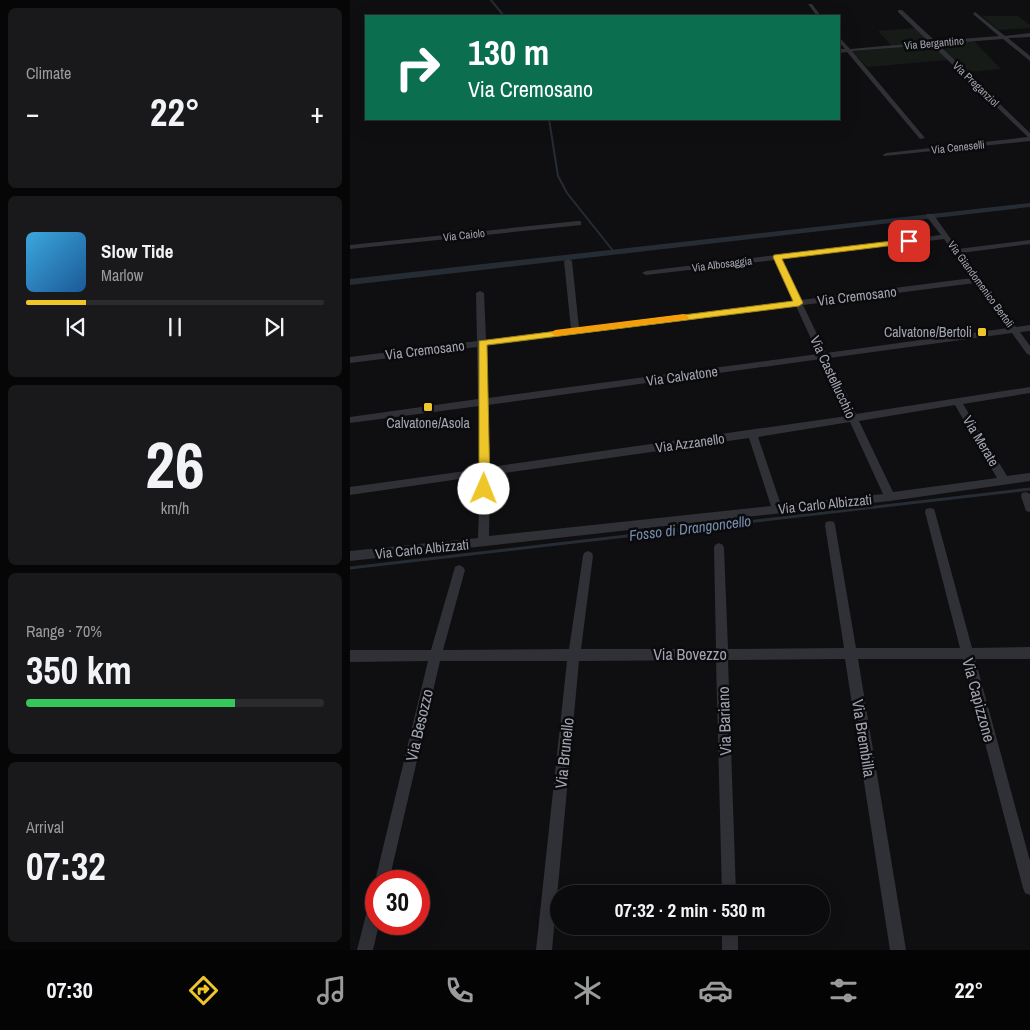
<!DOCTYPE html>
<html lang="en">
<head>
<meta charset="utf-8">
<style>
	:root { --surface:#0b0b0d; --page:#19191b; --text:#f1f3f6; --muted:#9a9b9d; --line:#2b2b2e; --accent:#eec62a }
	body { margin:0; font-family:"Archivo Narrow",sans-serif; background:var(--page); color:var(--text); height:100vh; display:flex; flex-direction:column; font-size:19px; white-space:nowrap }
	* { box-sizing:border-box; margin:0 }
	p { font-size:16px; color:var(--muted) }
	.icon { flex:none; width:28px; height:28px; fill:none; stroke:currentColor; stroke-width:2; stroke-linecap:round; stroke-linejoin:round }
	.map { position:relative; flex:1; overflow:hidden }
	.panel { display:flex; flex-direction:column; gap:8px; padding:8px; background:#060607; width:350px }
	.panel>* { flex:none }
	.guide { position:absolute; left:15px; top:15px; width:475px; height:105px; border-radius:0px; box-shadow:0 5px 20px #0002,0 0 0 1px var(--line); background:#0b6e4f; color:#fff; overflow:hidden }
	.speed { position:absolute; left:15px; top:870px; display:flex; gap:10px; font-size:25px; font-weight:700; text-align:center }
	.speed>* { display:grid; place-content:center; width:65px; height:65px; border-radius:50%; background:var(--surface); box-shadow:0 5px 20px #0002,0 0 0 1px var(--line); line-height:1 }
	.speed .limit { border:8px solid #d22; background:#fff; color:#111 }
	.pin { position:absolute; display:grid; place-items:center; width:42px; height:42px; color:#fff; margin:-21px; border-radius:10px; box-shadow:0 2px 8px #0006 }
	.me { position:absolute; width:55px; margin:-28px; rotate:1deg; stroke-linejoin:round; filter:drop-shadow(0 0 4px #0008) }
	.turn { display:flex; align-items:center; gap:18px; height:105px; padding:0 20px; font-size:22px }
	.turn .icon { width:65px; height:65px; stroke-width:2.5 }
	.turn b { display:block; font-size:35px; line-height:42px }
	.big { font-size:38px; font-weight:700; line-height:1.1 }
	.panel .widget { flex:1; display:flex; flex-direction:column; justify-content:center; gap:8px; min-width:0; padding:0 18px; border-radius:8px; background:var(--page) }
	.panel .dial { align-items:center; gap:0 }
	.dial b { font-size:65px; line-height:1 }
	.song { display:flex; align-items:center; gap:15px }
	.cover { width:60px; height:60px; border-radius:8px; background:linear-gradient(135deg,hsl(200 70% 55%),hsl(210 70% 35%)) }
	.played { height:5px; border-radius:2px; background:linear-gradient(90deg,var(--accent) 20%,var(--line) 20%) }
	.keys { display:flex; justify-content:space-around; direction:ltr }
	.heat { display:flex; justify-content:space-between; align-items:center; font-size:28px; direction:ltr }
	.charge { height:8px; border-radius:4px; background:linear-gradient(90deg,#34c759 70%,var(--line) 0) }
	.trip { position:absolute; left:200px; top:885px; width:280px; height:50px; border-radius:25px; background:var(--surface); box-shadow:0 5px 20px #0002,0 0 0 1px var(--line); font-weight:700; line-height:50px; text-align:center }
	.dock { display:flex; height:80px; justify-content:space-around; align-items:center; background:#040405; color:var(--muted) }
	.dock .icon { width:35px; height:35px }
	.dock .on { color:var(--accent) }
	.dock b { font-size:22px; color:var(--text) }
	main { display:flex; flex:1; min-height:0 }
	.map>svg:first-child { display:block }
	.green { fill:#161b17 }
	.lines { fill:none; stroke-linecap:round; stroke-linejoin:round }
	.stream-far1 { stroke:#262c34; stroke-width:2 }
	.stream { stroke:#262c34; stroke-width:3 }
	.canal { fill:#262c34; fill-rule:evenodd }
	.street { fill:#303136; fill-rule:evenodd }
	.route { fill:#eec62a; stroke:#9b811b }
	.slow { fill:#f59e0b }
	.poi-dot { fill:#eec62a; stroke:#0b0a0c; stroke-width:2 }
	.labels { text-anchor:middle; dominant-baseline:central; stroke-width:5; stroke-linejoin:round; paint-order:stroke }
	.far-street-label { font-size:11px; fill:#a1a4b1; stroke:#0b0a0c }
	.street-label { font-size:14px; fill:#a1a4b1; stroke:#0b0a0c }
	.poi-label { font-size:14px; fill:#a1a4b1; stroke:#0b0a0c; text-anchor:end }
	.water-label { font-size:15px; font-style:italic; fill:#778dad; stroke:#0b0a0c }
	.near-street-label { font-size:16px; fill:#a1a4b1; stroke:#0b0a0c }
</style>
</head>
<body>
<main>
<section class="panel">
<div class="widget"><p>Climate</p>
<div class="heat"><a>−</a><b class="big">22°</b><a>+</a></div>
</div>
<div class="widget">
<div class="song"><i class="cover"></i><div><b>Slow Tide</b><p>Marlow</p></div></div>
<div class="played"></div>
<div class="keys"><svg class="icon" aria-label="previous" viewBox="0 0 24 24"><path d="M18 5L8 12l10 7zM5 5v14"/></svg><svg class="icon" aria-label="pause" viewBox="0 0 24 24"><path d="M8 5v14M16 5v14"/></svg><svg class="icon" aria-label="next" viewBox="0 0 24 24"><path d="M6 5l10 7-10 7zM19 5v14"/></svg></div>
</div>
<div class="widget dial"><b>26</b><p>km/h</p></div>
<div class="widget"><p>Range · 70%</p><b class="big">350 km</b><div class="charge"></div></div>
<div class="widget"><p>Arrival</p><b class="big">07:32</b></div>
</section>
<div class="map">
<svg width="680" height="950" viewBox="0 0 680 950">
	<rect width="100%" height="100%" fill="#0f0f11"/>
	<path class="green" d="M632 16H668L680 25V28L649 30Z
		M566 28 579 42 541 45 528 31Z
		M624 41 651 69 617 72 588 44Z
		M583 45 598 60 517 67 502 51Z"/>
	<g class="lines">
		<path class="stream-far1" d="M141 0 154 16
			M199 119 208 176 217 193 264 252"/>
		<path class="stream" d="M0 568 680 489"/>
		<path class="canal" d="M680 203V207L0 285V279Z"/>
		<path class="street" d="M458 4H462L471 16H467Z
			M548 10H552L585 41 649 36 623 14 625 12 655 36 680 33V37L658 38 680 56V61L653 39 588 44 680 133V141L534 156 533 155 536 153 678 137 582 45 502 51 575 138 570 139 497 52 489 53V49H495L489 42V37L500 49 579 42 548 12Z
			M577 214H583L608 249 680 240V244L611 253 666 327 680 325V331L670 332 680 346V355L677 354 662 333 479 358 506 414 680 387V393L613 404 657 476 680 473V481L540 501 0 561V551L128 538 130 476 0 495V487L130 469 129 406 0 423V417L128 399 127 347 0 363V357L127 341 126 293 130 291 134 293 136 340 221 329 214 261 218 259 222 261 229 328 444 301 425 260 296 275 292 273 296 271 591 235 576 216ZM594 239 622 278 451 300 432 259ZM625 283 658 328 476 353 453 305ZM446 306 468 354 138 398 136 346ZM471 359 497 416 140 467 138 405ZM605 405 647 478 543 492 509 421ZM500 422 533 494 431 505 408 437ZM399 438 421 506 139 536 140 475Z
			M228 221H231V225L0 249V245Z
			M676 492 680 494V512L676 511 671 496 672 493Z
			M580 508 584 509 585 512 622 648 680 647V659H625L680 861V895L675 893 673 888 613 659H508L556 950H540L495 659 378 660 386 894H372L366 660 229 661 202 950H186L217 661H90L39 881H26V885L25 881 78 661 0 662V650H81L105 567 109 565 113 567 115 570 93 650 219 649 233 556 234 553 238 551 242 553 243 556 231 649H366L364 548 365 545 369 543 373 545 374 548 378 649 494 648 475 525 476 522 480 521 484 522 485 525 506 648H610L575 512 576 509Z
			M26 896V924H29L23 950H7L19 903 21 898Z
			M372 926H388V950H372Z"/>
	</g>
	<path class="route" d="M559 239 563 241 562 243 432 259 453 303 449 306 137 345 140 489 134 494 130 493 129 489V341L443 301 423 257 424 255Z"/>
	<path class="slow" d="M334 314 339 317 338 319 205 336 201 333 205 330Z"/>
	<g class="poi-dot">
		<rect x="627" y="327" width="10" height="10" rx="2.5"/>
		<rect x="73" y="402" width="10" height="10" rx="2.5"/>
	</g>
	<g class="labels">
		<g class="far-street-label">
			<text transform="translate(584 43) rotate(-5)">Via Bergantino</text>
			<text transform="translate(626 84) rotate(44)">Via Preganziol</text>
			<text transform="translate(608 147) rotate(-6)">Via Ceneselli</text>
			<text transform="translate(114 235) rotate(-6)">Via Caiolo</text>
			<text transform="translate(372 264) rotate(-7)">Via Albosaggia</text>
			<text transform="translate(631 284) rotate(54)">Via Giandomenico Bertoli</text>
		</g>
		<g class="street-label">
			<text transform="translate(507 296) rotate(-7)">Via Cremosano</text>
			<text transform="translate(75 350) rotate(-7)">Via Cremosano</text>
			<text transform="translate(332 376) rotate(-8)">Via Calvatone</text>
			<text transform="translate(483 377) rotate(65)">Via Castellucchio</text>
			<text transform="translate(631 441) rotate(59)">Via Merate</text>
			<text transform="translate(340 443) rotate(-8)">Via Azzanello</text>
			<text transform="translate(475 504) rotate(-6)">Via Carlo Albizzati</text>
			<text transform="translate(72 549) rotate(-6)">Via Carlo Albizzati</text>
		</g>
		<g class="poi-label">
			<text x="622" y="332">Calvatone/Bertoli</text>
			<text x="78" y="423" text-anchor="middle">Calvatone/Asola</text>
		</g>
		<g class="water-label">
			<text transform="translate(340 528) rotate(-7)">Fosso di Drangoncello</text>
		</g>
		<g class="near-street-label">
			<text x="340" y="654">Via Bovezzo</text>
			<text transform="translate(629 700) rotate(75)">Via Capizzone</text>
			<text transform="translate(374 721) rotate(-92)">Via Bariano</text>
			<text transform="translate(69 725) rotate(-77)">Via Besozzo</text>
			<text transform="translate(514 738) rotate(81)">Via Brembilla</text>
			<text transform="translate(214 753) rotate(-84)">Via Brunello</text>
		</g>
	</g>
</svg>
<div class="speed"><div class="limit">30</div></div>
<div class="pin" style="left:559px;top:241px;background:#d93025"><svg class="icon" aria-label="arrive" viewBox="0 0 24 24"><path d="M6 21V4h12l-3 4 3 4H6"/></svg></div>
<svg class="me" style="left:134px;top:489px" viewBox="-20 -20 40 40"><circle r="19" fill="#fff"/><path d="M0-13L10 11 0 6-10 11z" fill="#eec62a"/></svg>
<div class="trip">07:32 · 2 min · 530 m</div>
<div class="guide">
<div class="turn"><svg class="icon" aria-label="right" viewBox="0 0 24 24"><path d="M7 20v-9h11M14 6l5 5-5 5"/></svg><div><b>130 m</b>Via Cremosano</div></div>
</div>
</div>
</main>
<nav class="dock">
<b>07:30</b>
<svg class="icon on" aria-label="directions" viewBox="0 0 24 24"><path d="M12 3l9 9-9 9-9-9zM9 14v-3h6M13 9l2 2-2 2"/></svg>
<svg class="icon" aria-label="music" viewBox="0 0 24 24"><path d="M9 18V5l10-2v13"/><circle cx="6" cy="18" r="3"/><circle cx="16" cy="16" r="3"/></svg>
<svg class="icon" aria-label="phone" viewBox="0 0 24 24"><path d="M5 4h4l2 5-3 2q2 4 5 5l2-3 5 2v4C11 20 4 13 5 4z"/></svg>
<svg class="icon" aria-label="climate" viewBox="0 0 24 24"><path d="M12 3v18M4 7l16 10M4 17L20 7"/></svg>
<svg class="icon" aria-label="car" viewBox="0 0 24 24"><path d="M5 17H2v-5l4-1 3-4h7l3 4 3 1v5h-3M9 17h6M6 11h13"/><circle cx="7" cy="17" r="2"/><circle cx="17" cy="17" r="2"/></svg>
<svg class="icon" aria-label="filters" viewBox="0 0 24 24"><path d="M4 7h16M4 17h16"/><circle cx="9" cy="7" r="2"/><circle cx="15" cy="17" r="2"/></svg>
<b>22°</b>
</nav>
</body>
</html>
